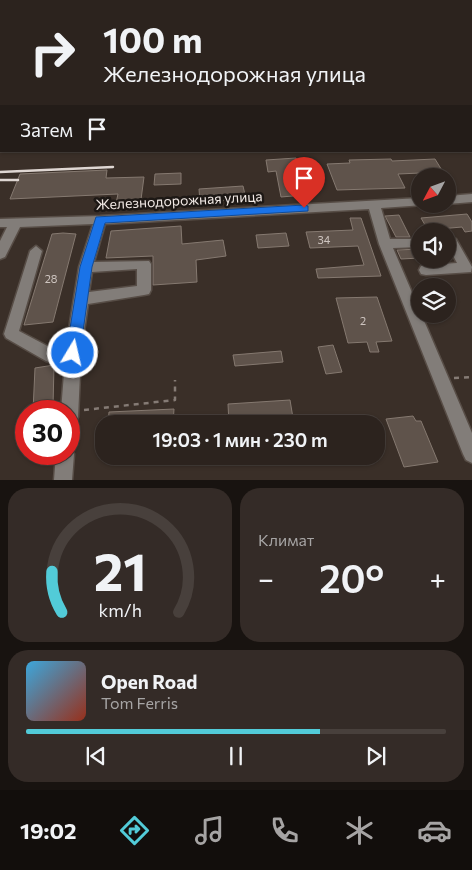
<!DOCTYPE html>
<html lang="ru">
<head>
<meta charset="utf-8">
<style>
	:root { --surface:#2c231e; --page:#342b27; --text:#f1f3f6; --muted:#a6a4a4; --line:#48403c; --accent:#52cbd8 }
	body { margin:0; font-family:Commissioner,sans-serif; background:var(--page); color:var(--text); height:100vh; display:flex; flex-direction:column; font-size:19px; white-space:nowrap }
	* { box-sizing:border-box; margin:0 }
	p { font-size:16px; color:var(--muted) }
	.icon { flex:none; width:28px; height:28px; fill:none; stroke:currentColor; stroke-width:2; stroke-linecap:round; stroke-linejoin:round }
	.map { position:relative; height:480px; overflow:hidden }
	.panel { display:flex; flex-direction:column; gap:8px; padding:8px; background:#181310; flex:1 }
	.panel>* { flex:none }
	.banner { position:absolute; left:0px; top:0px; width:472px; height:152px; box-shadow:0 1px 4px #0004,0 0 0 1px var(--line); background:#2c231e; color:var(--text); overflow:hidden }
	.needle { width:32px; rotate:229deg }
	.tools { position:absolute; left:411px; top:168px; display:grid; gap:10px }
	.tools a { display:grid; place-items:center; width:45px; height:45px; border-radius:50%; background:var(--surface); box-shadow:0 1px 4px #0004,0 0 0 1px var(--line); font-size:25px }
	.speed { position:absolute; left:15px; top:400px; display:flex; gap:10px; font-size:25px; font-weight:700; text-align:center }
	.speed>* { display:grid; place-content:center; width:65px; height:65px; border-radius:50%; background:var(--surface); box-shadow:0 1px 4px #0004,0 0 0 1px var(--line); line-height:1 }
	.speed .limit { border:8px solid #d22; background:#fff; color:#111 }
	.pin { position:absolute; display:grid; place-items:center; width:42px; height:42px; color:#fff; margin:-51px -21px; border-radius:50% 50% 50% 0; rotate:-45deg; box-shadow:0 0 5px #0007 }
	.pin .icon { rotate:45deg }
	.me { position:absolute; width:55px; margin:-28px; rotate:9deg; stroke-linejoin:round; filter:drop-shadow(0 0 4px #0008) }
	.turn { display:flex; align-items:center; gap:18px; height:105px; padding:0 20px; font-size:22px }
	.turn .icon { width:65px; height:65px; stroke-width:2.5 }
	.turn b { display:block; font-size:35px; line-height:42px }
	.then { display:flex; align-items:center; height:48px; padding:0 20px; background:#0003; gap:10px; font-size:19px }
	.big { font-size:38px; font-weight:600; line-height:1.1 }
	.panel .card { flex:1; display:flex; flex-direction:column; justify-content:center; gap:8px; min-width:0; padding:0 18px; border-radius:20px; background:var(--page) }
	.panel .dial { align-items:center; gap:0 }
	.dial svg { height:130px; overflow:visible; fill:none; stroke:var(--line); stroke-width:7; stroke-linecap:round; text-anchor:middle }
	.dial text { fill:var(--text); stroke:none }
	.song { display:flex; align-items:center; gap:15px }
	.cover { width:60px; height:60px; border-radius:8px; background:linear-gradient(135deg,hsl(200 70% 55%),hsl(10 70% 35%)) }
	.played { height:5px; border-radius:2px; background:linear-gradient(90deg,var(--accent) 70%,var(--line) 70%) }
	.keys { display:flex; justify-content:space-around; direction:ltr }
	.heat { display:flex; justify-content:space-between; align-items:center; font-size:28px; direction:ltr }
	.panel .tiles { flex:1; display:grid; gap:8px; grid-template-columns:1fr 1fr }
	.card:last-child { grid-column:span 2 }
	.trip { position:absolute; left:95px; top:415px; width:290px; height:50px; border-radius:20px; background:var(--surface); box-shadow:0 1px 4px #0004,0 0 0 1px var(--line); font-weight:600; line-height:50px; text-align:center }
	.tabs { display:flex; height:80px; justify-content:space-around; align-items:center; background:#120e0c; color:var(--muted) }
	.tabs .icon { width:35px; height:35px }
	.tabs .selected { color:var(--accent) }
	.tabs b { font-size:22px; color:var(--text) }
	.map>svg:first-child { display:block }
	.building { fill:#5f534b; stroke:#857970 }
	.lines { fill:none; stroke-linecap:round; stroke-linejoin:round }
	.minor-casing { stroke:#574d46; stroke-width:3 }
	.path-far1 { stroke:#857b75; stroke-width:1; stroke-dasharray:2 2; stroke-linecap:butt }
	.path { stroke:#857b75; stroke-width:2.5; stroke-dasharray:5 5; stroke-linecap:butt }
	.minor { fill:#827d79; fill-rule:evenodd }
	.rail { stroke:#dfd7d3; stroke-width:2.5 }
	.route { fill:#1a73e8; stroke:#114b97 }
	.labels { text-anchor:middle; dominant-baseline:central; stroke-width:5; stroke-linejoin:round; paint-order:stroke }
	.number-label { font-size:11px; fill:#cdc4bf }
	.street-label { font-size:14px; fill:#f2eae6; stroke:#1d1815 }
</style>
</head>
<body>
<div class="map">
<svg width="472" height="480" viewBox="0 0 472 480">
	<rect width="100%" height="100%" fill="#3a2f28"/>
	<path class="building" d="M296 158 304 190H291L293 196 281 197 276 171 268 172 266 160Z
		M391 159 392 161 435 159 443 172 398 174 405 188 337 190 327 164 350 163 349 160Z
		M107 170 106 178 144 177 140 207 115 208 118 194 10 199 20 174Z
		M181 173V184L154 185 155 174Z
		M243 186 246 199 200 202 199 189Z
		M467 214 472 222V231L465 232 462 227 428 230 421 218Z
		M399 215 410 237H396L385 216Z
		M350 218H361L381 276 318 278 316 269 364 265 358 246 310 248 306 232 353 230Z
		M181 226 182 244 223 240 226 256 196 260 197 282 153 285V256L106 258 111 231Z
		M63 233 76 234 53 322 24 325 52 234Z
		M286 233 289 246 258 248 256 235Z
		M420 249V258L401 259 397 250Z
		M377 297 392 341 376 342 379 352H370L367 342 348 343 336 298Z
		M333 345 342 372 326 374 318 347Z
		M281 351 283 362 235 366 233 355Z
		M54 365 53 407 33 411 35 368Z
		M290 400 294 424H229L228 404Z
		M174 409 173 424H108L109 412Z
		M413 416 416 421H421L438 462 404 467 386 419Z"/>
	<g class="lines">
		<g class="minor-casing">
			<path id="minor" d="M471 19H472V23H471Z
				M0 24H1V28H0Z
				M471 35H472V39H471Z
				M472 194V202L448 204V196Z
				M420 198V204L424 205 381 208 390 239H420V247L393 248 472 433V463L466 460 463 454 379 244 369 209 105 224 94 262 149 261 151 264V290L149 294 144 295 88 304 81 353 78 417 75 423 69 425V411H61L65 361 52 363 46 361 6 338 4 334 30 251 36 246 42 251 19 331 53 349 66 347 79 267 93 224 20 227 5 257 0 259V241L7 227H0V219L100 216ZM137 269V286L89 292 92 272Z
				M448 238 456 239 472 267 471 272 426 275 421 274 419 270 421 266 426 265 457 263 448 246Z
				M69 446 74 454 72 480H54L56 454H69Z"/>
		</g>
		<path class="path-far1" d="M471 76 472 79"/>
		<path class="path" d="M454 378 472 377
			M84 410 175 400V380"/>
		<use href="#minor" class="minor"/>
		<path class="rail" d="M0 172 113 167
			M0 180H18"/>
	</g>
	<path class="route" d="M304 205 308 206V211L105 223 92 267 80 353 78 357 73 359 68 357 66 353 80 267 96 217Z"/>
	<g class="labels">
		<g class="number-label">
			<text x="324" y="239">34</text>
			<text x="51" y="278">28</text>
			<text x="363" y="320">2</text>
		</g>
		<g class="street-label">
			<text transform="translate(179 200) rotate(-3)">Железнодорожная улица</text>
		</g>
	</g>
</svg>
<div class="tools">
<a><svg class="needle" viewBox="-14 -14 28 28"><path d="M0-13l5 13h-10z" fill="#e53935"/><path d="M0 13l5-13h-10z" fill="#a6a4a4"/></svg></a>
<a><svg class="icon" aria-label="sound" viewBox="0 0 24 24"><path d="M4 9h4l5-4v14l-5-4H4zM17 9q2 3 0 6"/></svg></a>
<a><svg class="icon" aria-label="layers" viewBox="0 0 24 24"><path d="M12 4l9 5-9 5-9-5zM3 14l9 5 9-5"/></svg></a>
</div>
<div class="speed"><div class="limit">30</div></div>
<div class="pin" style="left:304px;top:208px;background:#d93025"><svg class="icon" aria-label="arrive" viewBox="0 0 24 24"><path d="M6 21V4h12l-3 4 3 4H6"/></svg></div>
<svg class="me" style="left:73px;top:353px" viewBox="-20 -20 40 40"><circle r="17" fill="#1a73e8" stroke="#fff" stroke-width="3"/><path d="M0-11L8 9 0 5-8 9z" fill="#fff"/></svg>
<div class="trip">19:03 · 1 мин · 230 m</div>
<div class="banner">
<div class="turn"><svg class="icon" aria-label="right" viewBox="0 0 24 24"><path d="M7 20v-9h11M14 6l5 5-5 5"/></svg><div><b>100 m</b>Железнодорожная улица</div></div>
<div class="then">Затем<svg class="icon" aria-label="arrive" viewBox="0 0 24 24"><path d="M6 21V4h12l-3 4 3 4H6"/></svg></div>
</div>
</div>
<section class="panel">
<div class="tiles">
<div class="card dial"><svg viewBox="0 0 100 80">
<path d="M14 69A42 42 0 1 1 86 69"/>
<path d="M14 69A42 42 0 0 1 8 44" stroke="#52cbd8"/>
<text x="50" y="56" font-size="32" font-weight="700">21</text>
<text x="50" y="72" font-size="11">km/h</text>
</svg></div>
<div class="card"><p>Климат</p>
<div class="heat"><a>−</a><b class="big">20°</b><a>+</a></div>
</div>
<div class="card">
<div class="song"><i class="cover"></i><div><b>Open Road</b><p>Tom Ferris</p></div></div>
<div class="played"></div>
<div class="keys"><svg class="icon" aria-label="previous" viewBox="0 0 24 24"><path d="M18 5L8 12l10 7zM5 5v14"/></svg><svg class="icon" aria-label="pause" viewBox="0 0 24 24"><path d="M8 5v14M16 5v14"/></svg><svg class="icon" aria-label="next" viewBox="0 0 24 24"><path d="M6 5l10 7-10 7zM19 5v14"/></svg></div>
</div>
</div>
</section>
<nav class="tabs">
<b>19:02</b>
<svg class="icon selected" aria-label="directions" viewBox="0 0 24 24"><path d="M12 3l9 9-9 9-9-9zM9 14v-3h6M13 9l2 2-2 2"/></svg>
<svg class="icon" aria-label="music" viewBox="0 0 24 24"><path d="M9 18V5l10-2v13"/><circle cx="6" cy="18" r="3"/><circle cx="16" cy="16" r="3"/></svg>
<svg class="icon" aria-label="phone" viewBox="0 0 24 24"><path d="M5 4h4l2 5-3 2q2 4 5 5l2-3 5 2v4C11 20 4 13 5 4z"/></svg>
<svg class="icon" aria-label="climate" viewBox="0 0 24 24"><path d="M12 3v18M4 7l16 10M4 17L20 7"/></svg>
<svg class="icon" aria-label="car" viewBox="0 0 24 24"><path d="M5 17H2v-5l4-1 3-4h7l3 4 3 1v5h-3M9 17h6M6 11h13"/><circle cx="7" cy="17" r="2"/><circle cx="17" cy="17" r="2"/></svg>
</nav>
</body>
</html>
